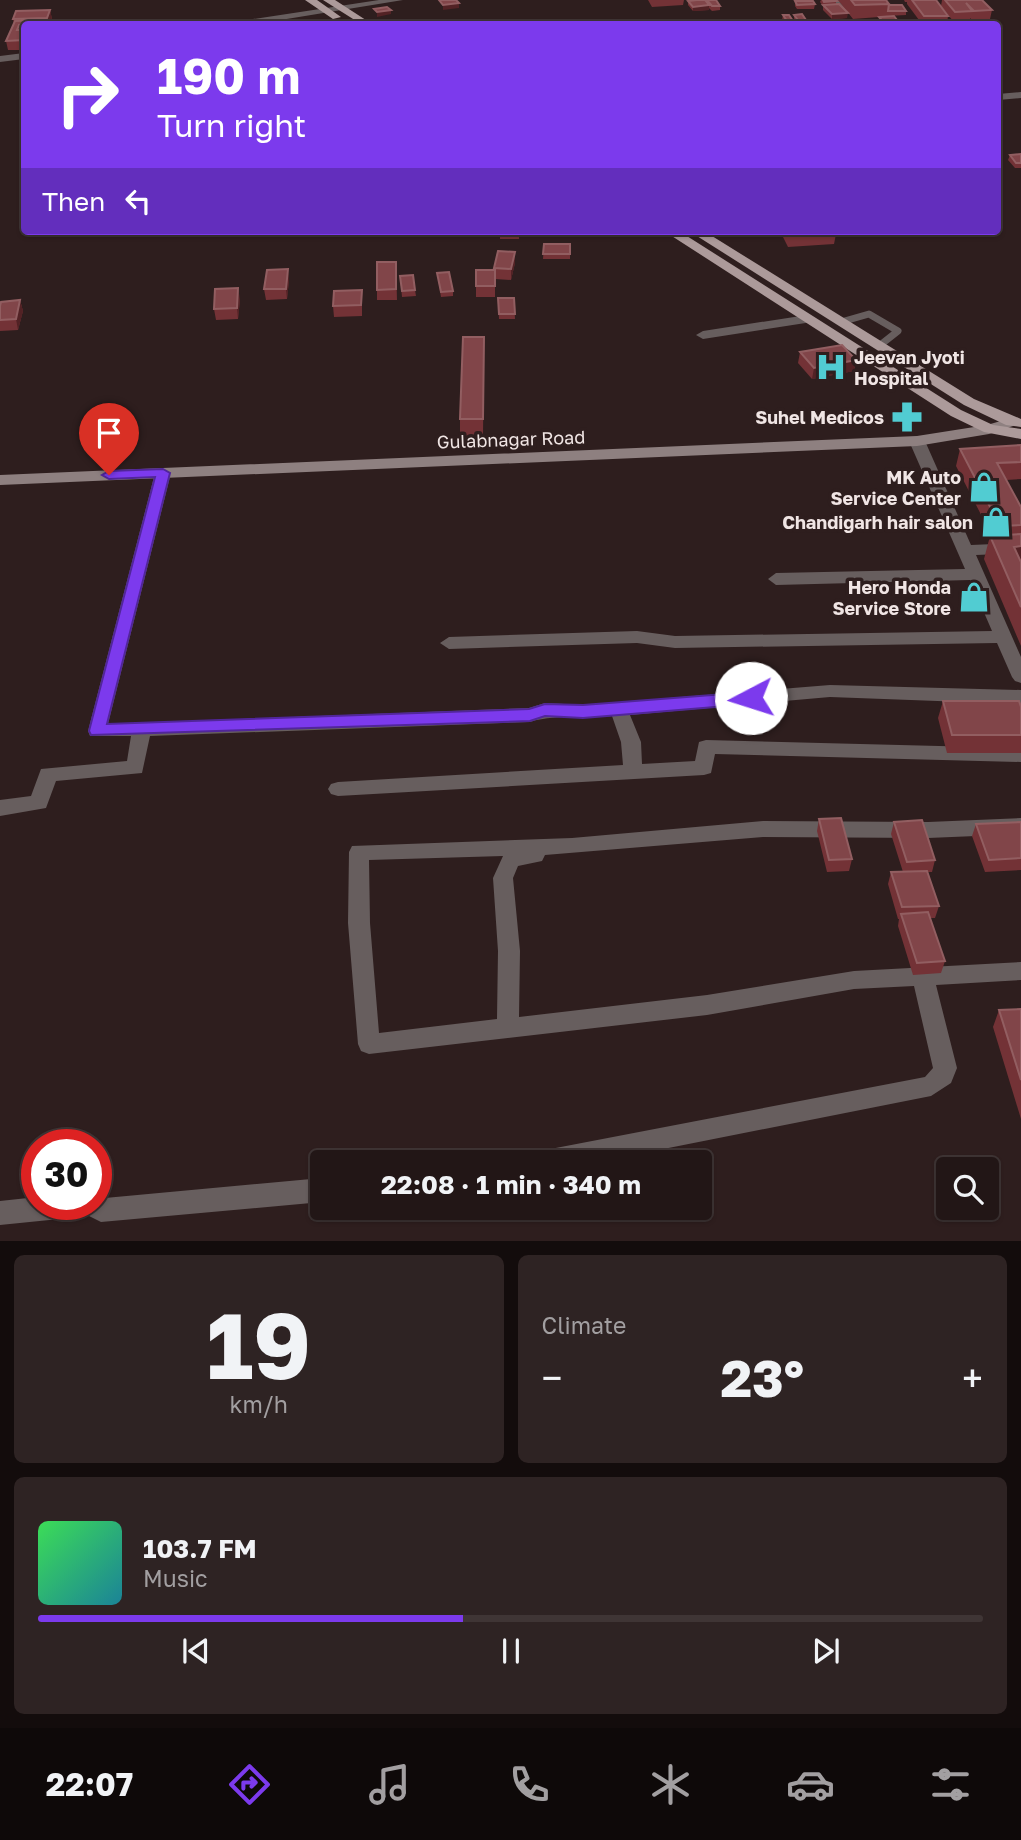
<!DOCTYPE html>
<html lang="en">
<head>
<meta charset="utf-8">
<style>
	:root { --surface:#221616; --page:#2e2323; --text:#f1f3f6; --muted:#a29fa1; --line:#3f3535; --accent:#7c3aed }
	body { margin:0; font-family:"Golos Text",sans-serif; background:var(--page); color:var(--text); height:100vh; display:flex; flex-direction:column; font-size:26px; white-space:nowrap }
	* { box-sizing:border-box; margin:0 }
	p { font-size:23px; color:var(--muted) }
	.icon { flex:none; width:38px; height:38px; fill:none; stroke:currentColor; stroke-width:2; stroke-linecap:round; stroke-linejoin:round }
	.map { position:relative; height:1241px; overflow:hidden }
	.details { display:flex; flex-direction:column; gap:14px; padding:14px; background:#130c0c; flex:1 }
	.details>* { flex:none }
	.top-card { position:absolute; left:21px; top:21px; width:980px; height:214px; border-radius:7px; box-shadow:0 2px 5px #0004,0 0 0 2px var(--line); background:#7c3aed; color:#fff; overflow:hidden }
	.buttons { position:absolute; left:936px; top:1157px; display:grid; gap:14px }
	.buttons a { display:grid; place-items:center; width:63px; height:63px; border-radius:7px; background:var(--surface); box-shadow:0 2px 5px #0004,0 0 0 2px var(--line); font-size:35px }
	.speed { position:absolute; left:21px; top:1129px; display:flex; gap:14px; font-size:35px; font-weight:700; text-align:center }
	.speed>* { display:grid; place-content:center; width:91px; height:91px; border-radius:50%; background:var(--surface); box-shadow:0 2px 5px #0004,0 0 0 2px var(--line); line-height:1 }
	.speed .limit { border:10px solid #d22; background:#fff; color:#111 }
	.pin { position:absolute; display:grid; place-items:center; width:60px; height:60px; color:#fff; margin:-72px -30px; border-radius:50% 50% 50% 0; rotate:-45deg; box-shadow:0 0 7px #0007 }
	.pin .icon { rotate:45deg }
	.me { position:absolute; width:77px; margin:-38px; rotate:265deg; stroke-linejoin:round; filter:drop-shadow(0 0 5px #0008) }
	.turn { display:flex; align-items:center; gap:24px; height:147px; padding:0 21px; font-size:32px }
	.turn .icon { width:91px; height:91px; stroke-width:2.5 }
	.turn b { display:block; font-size:49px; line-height:60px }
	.then { display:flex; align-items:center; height:66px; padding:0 21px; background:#0003; gap:14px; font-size:26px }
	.big { font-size:52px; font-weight:700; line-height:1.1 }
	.details .tile { flex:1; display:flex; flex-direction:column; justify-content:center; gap:10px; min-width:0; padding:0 24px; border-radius:10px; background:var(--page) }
	.details .dial { align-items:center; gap:0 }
	.dial b { font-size:91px; line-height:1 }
	.song { display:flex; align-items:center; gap:21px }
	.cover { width:84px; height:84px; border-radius:10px; background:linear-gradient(135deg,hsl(130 70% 55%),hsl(190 70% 35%)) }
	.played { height:7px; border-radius:4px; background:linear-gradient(90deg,var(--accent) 45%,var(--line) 45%) }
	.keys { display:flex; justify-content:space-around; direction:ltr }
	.heat { display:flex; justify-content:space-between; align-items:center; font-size:38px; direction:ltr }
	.details .tiles { flex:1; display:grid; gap:14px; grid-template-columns:1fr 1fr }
	.tile:last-child { grid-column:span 2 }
	.trip { position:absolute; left:310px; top:1150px; width:402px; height:70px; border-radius:7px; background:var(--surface); box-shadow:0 2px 5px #0004,0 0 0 2px var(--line); font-weight:700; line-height:70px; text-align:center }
	.tabs { display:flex; height:112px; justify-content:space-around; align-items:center; background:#0e0909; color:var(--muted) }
	.tabs .icon { width:49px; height:49px }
	.tabs .on { color:var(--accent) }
	.tabs b { font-size:32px; color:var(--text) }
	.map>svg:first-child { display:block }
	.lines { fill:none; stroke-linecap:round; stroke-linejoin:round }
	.service { stroke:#675e5e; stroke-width:7 }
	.minor { fill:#675e5e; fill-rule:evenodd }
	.tertiary { fill:#675e5e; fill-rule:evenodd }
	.secondary { fill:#8e8080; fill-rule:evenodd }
	.primary { fill:#ac9a9a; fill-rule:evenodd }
	.wall { fill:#733236 }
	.shaded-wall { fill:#522225 }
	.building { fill:#814549; stroke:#925e61; stroke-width:2 }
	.route { fill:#7c3aed; stroke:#51269a; stroke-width:2 }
	.labels { text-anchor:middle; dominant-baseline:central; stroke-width:7; stroke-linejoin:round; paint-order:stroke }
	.poi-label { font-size:18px; font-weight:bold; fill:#f0e5e4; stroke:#2e1e1e; text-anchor:end }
	.street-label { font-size:18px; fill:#f0e5e4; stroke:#2e1e1e }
</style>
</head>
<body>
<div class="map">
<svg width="1021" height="1242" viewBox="0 0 1021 1242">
	<rect width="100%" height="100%" fill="#2e1e1e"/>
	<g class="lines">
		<path class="service" d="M841 322 869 314 898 331 879 346"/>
		<path class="minor" d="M832 0H842L849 9 841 11Z
			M1021 92V98L998 100V94Z
			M807 315 814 319 812 322 703 339 696 335 703 331Z
			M917 436 925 441 971 545 1021 543V553L976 555 1021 657V683L1015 681 1012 677 997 643 675 648 637 643 449 649 440 643 449 637 637 631 675 636 992 631 970 580 776 585 768 579 776 573 965 569 909 441Z
			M163 468 171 473 108 724 529 708 545 703 584 705 830 685 1021 690V704L830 697 630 715 641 742 642 764 695 761 699 742 706 740 1021 748V762L715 754 711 773 704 775 338 796 331 794 328 789 331 784 338 782 623 765 621 742 612 716C585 719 556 714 530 722L150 736 142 773 56 781 46 808 0 816V800L31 796 41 769 127 761 131 736H90L88 731 155 473Z
			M1021 818V834L928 838 763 837 545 855 542 861 518 866 513 878 520 951 519 1017 707 995 854 971 1021 962V980L936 985 957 1068 951 1083 931 1096 598 1162H528L531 1154 540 1151 925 1077 933 1068 914 986 854 989 707 1015 369 1054 361 1051 358 1044 348 923 349 852 352 846 572 838 763 821 928 822ZM503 856 493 878 498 951 497 1019 379 1033 370 923 369 860Z
			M322 1178V1202L101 1222 89 1216 0 1225V1201L37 1197V1204H96V1193L105 1198Z"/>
		<path class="tertiary" d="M379 0H403L256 24H235L240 21Z
			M24 53V59L0 62V56Z"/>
		<path class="secondary" d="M1011 418 1018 422 1016 425 989 434 917 446 0 485V475L917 436 987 425Z"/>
		<path class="primary" d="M305 0H317L341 17 333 19Z
			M323 0H335L372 24H361Z
			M664 231H679L961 410 993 425 1021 429V439L984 432 951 416Z
			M689 231H704L974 399 1021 419V427L1006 425 964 405Z"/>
	</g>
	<path class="wall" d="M648 0H684L683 5 652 7Z
		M706 0H716L720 6V10L712 11 709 8V10L693 11 688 5V1L706 2Z
		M821 0H836V4L847 18 832 19 823 10V6L820 2Z
		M838 0H886L890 5 906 11V15L887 16 900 24H881L879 21V17L853 19Z
		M904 0H936L948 16 947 24H922L907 4V2H905Z
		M942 0H962L992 10 990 19 972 20 970 18V20L953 21 941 6Z
		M795 1 815 4 814 9H797L795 6Z
		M50 10 52 19 50 24H24V50H8L6 41 14 24 13 19Z
		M783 15 793 21V24H786L782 20Z
		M794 15 806 20V24H797L794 19Z
		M1021 154V168H1015L1008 160 1010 155Z
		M394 231H412L411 236H394Z
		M438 231H462V237H438Z
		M500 231H519V239H500Z
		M780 231H834L836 234 834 244 788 247Z
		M544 244H570V259H543Z
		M396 262 397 300H377V290Z
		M515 263 511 280 495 279V297H476V286L494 270V268Z
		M437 273 453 291V296L441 297Z
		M400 276 415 290 416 296 402 297Z
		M289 280 287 299 266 300 264 289Z
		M362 290V316L334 317 333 306Z
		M498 298H514L515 319H499Z
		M240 299 238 319 216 320 214 309Z
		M20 300 23 311 18 330 0 331V306Z
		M484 337 483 436H460V419Z
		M800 352 856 360 854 371 812 379 798 363Z
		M1021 445V479L1006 480 1021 507V646L984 559 990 536H992L956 466 960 449Z
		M943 701 1021 707V753H947L938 718Z
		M819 819 852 859 849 871 827 872 817 831Z
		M894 822 935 860 932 872H928L939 906 935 918H930L945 961 941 973 913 975 898 926 899 919H898L888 884 891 872H903L891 834Z
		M1021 822V870L985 872 972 836 976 824Z
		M1021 1009V1119L993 1027 999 1010Z"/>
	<path class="shaded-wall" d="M459 3V8L443 10V5Z
		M709 5V10L693 11V7Z
		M50 10 52 19 50 24H48L47 18Z
		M391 10V14L377 17V12Z
		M848 13 847 18 832 19V14Z
		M515 252V263L511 280V269Z
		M288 269 289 280 287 299 286 289Z
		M238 288 240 299 238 319 237 308Z
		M20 300 23 311 18 330 16 319Z
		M856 360 854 371 812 379 814 368Z
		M1021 546V568L1014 547Z"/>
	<path class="building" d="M439 0H456L459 3 443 5Z
		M697 0H705L709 5 693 7 688 1Z
		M707 0H716L720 6H712Z
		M823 0H836L837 1 824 2Z
		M851 0H886L889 4 855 5Z
		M912 0H936L948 16H924Z
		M945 0H982L992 10 974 11 966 3 972 11 955 12Z
		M795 1H813L815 4 797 5Z
		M887 2 890 5H902L906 11H888L889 4Z
		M839 4 848 13 832 14 823 5Z
		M387 7 391 10 377 12 374 9Z
		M50 10 47 18 13 19 16 11Z
		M802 14 806 20H798L794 15Z
		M783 15H789L793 21H787Z
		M894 16 900 24H885L879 17Z
		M45 20 44 24 19 25 17 30H24V40L6 41 15 21Z
		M721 20 724 24H702L701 21Z
		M107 21V24H85V23Z
		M722 21H732L733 24H724Z
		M1021 154V163H1016L1010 155Z
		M500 231H519V234H500Z
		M787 231H834L836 234 789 236Z
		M544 244H570V254H543Z
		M498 251 515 252 511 269 494 268Z
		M377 262H396V289L377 290Z
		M288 269 286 289H264L267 270Z
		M476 270H495V286H476Z
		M449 272 453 291 441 292 437 273Z
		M413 275 415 290 402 291 400 276Z
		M238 288 237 308 214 309 215 289Z
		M362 290 361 305 333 306 334 291Z
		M498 298H514L515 314H499Z
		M20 300 16 319 0 320V306L1 302Z
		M463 337H484L483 419H460Z
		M842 345 856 360 814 368 800 352Z
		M1021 445V462L997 463 1021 507V525L1000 526 960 449Z
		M1021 534V546L1014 547 1021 562V607L990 536Z
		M943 701H1019L1021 707V735H952Z
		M841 818 852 859 829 860 819 819Z
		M922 820 935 860 907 862 894 822Z
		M1021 822V858L989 860 976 824Z
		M927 871 939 906 902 907 891 872Z
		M928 912 945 961 917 963 901 914Z
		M1021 1009V1080L999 1010Z"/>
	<path class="route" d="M163 469 170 473 107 724 529 709 545 704 583 705 751 692 759 698 751 704 583 718 545 716 530 721 91 735 89 731 155 477 109 479 102 475 109 471Z"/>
	<defs>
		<g id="hospital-bare" transform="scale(2.415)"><path d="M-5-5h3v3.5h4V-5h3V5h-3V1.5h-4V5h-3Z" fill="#51ccd2" stroke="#2e1e1e" stroke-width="2.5" paint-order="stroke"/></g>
		<g id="pharmacy-bare" transform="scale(2.415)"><path d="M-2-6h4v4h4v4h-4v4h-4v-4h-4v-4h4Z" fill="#51ccd2" stroke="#2e1e1e" stroke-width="2.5" paint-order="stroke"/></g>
		<g id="shop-bare" transform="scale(2.415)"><path d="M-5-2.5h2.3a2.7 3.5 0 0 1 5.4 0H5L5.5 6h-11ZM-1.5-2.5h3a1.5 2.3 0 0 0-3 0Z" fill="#51ccd2" stroke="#2e1e1e" stroke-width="2.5" paint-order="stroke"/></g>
	</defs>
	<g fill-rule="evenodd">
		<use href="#hospital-bare" x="831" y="367"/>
		<use href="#pharmacy-bare" x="907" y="417"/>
		<use href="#shop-bare" x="984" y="487"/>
		<use href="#shop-bare" x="996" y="522"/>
		<use href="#shop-bare" x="974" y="597"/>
	</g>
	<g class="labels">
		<g class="poi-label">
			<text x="854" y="357" text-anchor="start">Jeevan Jyoti<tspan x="854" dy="21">Hospital</tspan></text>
			<text x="884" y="417">Suhel Medicos</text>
			<text x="961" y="477">MK Auto<tspan x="961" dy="21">Service Center</tspan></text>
			<text x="973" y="522">Chandigarh hair salon</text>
			<text x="951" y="587">Hero Honda<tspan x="951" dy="21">Service Store</tspan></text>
		</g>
		<g class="street-label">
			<text transform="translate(511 439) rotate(-2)">Gulabnagar Road</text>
		</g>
	</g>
</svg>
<div class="buttons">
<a><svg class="icon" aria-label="search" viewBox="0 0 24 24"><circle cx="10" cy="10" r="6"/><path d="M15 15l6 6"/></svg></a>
</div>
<div class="speed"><div class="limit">30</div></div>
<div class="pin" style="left:109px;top:475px;background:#d93025"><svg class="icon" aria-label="arrive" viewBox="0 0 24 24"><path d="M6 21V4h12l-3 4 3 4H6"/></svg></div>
<svg class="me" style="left:751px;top:698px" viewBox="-20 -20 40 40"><circle r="19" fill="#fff"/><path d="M0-13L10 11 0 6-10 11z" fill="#7c3aed"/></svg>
<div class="trip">22:08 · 1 min · 340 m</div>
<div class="top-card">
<div class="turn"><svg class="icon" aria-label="right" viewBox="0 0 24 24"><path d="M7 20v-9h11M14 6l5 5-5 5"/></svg><div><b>190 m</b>Turn right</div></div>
<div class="then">Then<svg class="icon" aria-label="left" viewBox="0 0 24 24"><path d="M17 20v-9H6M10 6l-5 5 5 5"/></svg></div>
</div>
</div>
<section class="details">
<div class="tiles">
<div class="tile dial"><b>19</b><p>km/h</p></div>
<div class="tile"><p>Climate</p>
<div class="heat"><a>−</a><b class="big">23°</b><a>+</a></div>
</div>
<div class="tile">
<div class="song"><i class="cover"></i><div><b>103.7 FM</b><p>Music</p></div></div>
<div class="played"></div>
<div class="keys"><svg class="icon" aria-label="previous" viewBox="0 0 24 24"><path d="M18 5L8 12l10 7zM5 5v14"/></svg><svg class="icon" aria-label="pause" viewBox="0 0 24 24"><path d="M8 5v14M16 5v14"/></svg><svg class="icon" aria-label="next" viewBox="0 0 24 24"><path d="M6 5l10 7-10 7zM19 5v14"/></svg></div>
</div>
</div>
</section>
<nav class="tabs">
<b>22:07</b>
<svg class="icon on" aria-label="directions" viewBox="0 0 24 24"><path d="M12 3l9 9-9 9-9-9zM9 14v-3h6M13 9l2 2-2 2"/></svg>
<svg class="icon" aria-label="music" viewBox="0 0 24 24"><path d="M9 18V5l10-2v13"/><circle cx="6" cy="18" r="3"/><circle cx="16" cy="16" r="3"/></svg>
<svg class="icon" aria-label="phone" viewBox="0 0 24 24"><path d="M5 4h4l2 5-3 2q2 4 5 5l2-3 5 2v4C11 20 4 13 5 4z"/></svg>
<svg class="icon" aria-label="climate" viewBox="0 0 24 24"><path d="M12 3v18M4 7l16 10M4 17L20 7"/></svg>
<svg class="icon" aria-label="car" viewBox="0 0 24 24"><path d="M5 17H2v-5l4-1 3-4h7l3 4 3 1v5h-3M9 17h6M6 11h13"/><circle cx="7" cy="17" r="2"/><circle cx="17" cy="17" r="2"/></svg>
<svg class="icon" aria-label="filters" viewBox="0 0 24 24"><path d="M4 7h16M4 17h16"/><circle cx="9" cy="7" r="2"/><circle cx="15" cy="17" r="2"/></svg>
</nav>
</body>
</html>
